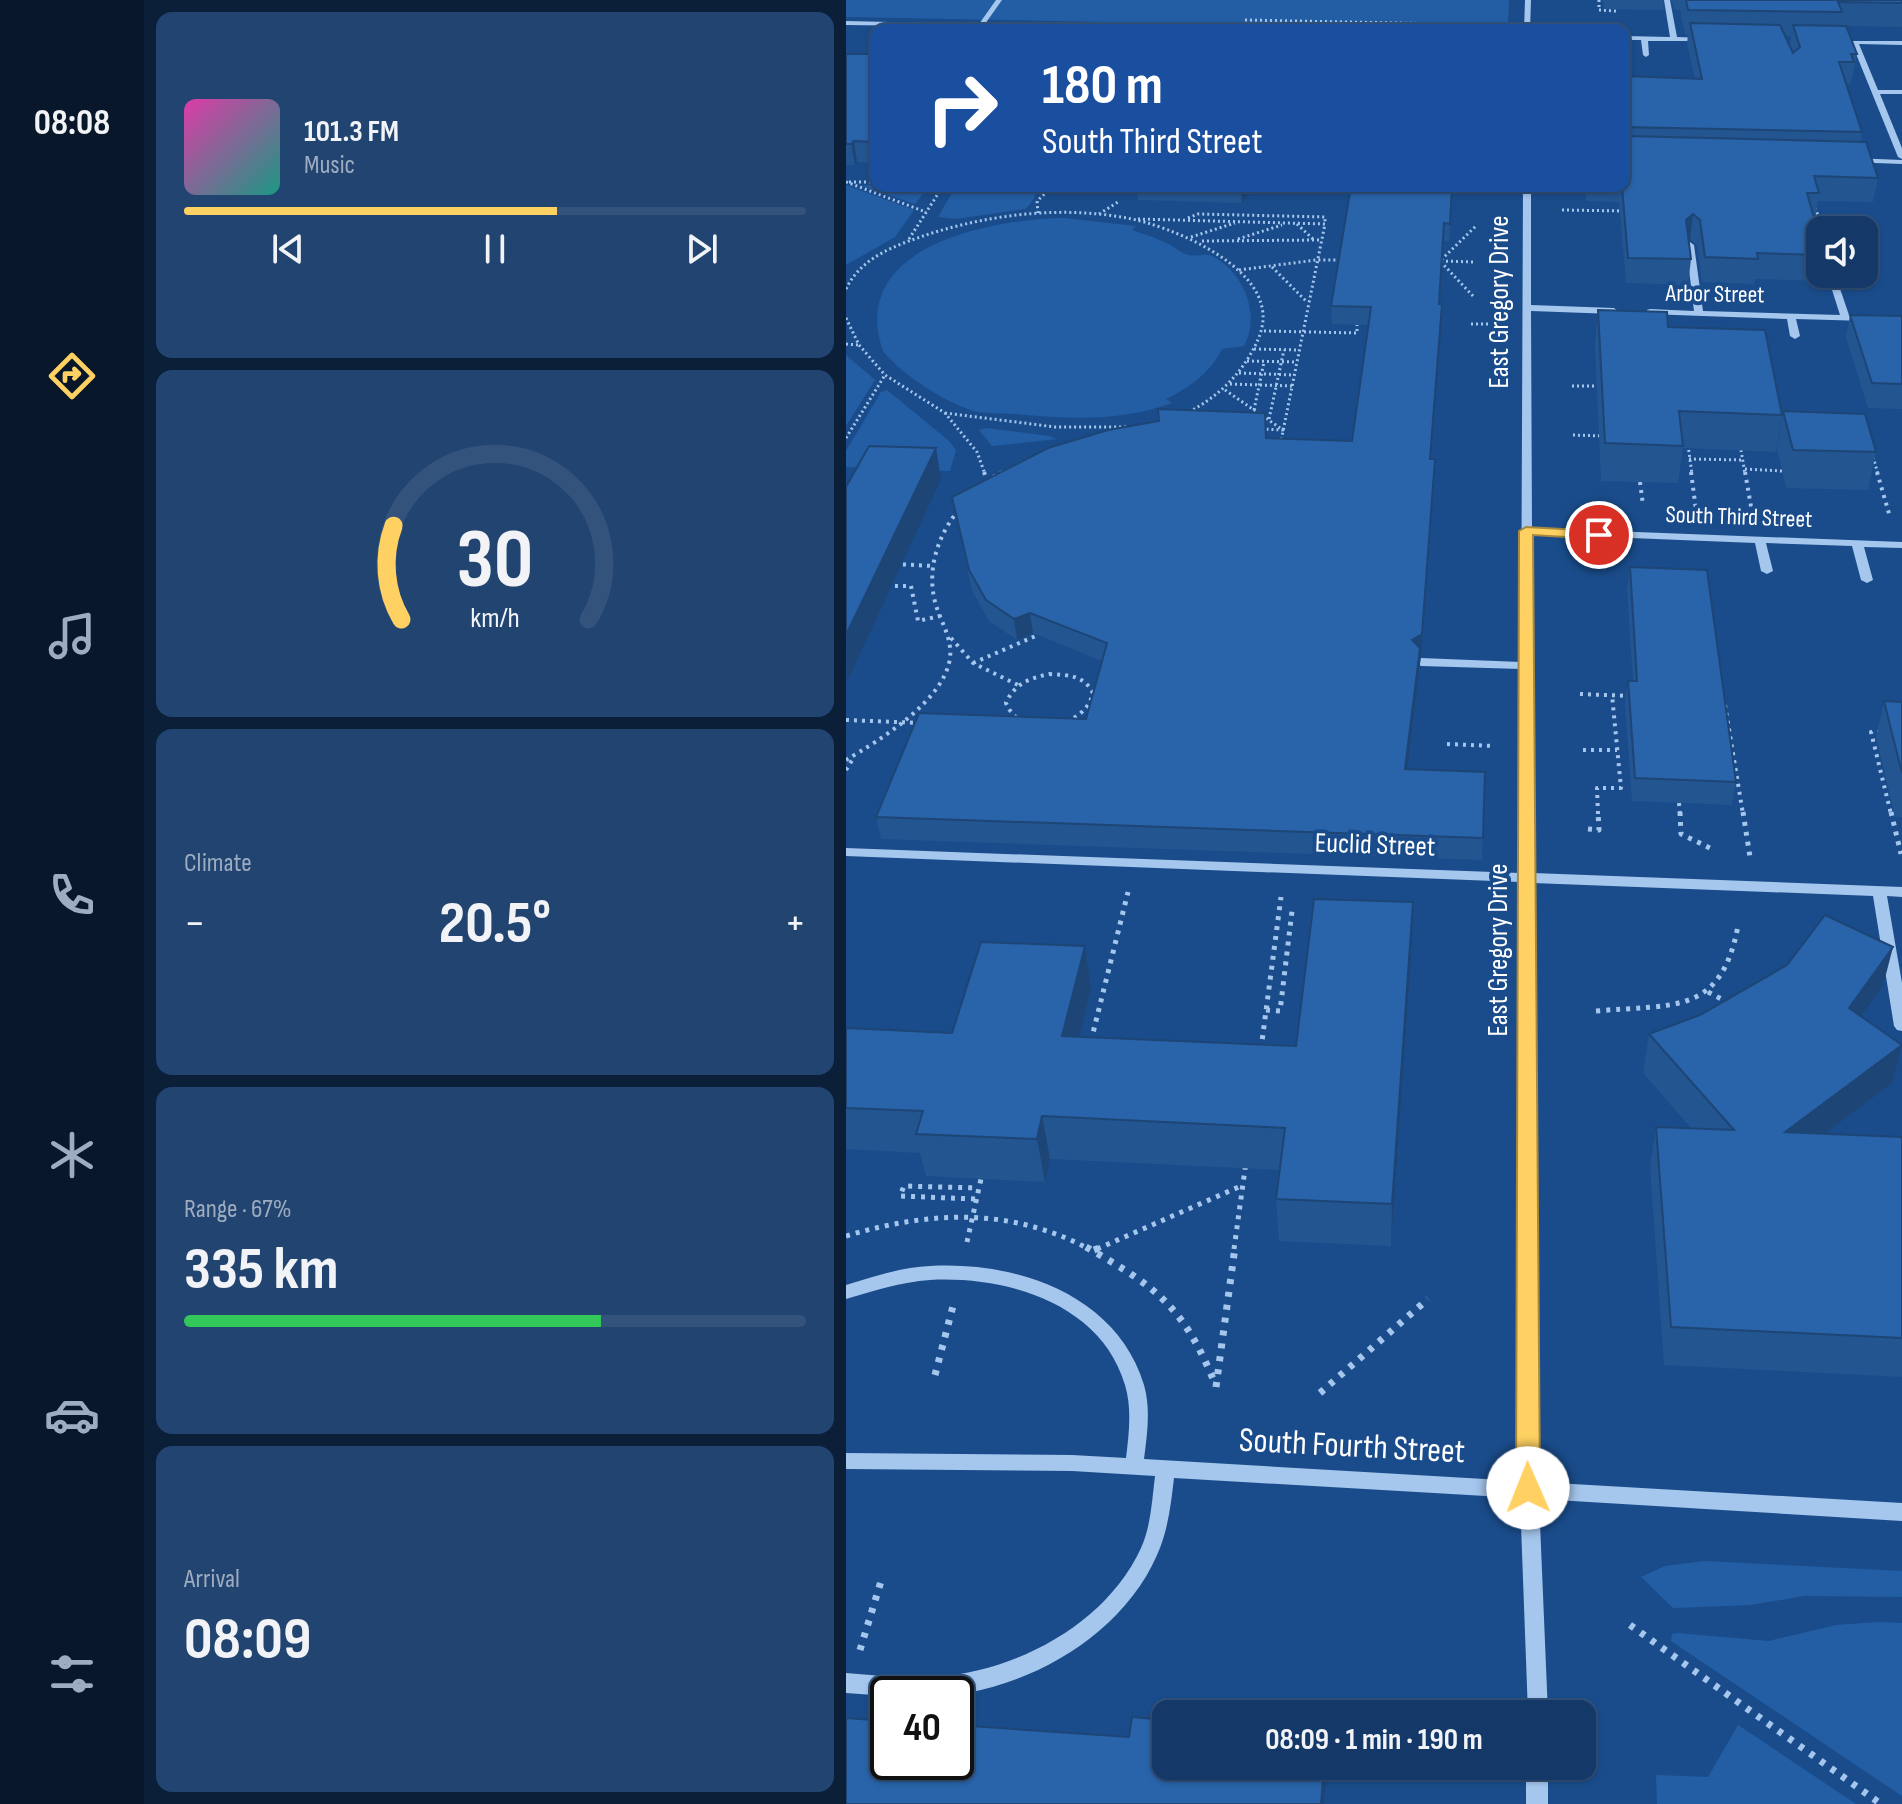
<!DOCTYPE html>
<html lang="en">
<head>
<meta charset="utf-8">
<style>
	:root { --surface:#143968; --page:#214471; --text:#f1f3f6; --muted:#9dacc0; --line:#33537c; --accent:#ffd162 }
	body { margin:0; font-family:"Sofia Sans Condensed",sans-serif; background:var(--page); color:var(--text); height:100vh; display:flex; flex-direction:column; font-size:30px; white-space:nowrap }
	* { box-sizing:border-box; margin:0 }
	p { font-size:26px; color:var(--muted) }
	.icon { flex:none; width:44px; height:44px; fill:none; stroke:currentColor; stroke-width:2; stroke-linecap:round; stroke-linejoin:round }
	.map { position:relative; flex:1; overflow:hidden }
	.drawer { display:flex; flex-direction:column; gap:12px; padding:12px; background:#0b1f39; width:702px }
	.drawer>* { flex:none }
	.banner { position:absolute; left:24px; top:24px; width:760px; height:168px; border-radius:16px; box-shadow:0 2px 6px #0004,0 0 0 2px var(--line); background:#1a4fa0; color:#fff; overflow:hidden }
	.controls { position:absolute; left:960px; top:216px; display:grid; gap:16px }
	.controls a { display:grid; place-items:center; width:72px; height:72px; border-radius:16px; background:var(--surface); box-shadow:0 2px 6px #0004,0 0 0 2px var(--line); font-size:40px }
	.speed { position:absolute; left:24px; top:1676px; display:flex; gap:16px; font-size:40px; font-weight:700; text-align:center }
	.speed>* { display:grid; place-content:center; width:104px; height:104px; border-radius:50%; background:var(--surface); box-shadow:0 2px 6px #0004,0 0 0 2px var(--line); line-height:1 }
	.speed .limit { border:4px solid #111; border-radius:12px; background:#fff; color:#111 }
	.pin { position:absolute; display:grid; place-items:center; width:68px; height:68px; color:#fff; margin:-34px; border:4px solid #fff; border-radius:50%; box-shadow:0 2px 8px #0007 }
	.me { position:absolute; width:88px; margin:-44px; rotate:359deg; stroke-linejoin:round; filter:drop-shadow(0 0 6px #0008) }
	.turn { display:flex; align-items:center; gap:28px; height:168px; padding:0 40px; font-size:36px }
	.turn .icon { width:104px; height:104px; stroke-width:2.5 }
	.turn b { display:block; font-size:56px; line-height:68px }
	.big { font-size:60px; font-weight:700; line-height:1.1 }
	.drawer .widget { flex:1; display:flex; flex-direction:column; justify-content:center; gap:12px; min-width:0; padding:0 28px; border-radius:16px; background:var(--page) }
	.drawer .dial { align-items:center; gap:0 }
	.dial svg { height:208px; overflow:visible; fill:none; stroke:var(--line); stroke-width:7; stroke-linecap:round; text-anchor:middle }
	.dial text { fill:var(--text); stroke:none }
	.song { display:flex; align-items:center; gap:24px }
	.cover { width:96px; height:96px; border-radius:12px; background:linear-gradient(135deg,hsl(320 70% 55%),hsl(170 70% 35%)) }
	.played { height:8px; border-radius:4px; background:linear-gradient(90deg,var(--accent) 60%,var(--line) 60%) }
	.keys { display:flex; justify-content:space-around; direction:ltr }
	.heat { display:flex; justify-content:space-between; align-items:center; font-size:44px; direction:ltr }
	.charge { height:12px; border-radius:6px; background:linear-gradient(90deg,#34c759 67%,var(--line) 0) }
	.trip { position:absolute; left:306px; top:1700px; width:444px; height:80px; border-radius:16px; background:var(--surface); box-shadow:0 2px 6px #0004,0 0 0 2px var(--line); font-weight:700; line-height:80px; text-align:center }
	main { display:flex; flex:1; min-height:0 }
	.menu { display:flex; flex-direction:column; width:144px; justify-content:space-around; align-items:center; background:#08172a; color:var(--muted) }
	.menu .icon { width:56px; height:56px }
	.menu .active { color:var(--accent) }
	.menu b { font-size:36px; color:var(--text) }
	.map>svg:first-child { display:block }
	.green { fill:#235ea4 }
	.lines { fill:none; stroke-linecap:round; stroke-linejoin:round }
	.path-far3 { stroke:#a5c6ed; stroke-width:3; stroke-dasharray:2 3; stroke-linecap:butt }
	.path-far2 { stroke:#a5c6ed; stroke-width:4; stroke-dasharray:3 5; stroke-linecap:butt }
	.path-far1 { stroke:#a5c6ed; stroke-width:5; stroke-dasharray:4 6; stroke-linecap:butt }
	.path { stroke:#a5c6ed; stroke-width:7; stroke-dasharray:5 8; stroke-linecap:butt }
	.minor { fill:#a5c6ed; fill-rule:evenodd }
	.wall { fill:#235591; fill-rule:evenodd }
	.shaded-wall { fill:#1d4576 }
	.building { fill:#2963a9; stroke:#1d4576; stroke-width:2 }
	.route { fill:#ffd162; stroke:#a68840; stroke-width:2 }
	.labels { text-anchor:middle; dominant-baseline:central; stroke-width:8; stroke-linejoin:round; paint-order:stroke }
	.far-street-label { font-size:24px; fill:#fff; stroke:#1a4c8b }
	.street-label { font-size:28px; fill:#fff; stroke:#1a4c8b }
	.near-street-label { font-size:34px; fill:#fff; stroke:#1a4c8b }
</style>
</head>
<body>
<main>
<nav class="menu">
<b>08:08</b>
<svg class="icon active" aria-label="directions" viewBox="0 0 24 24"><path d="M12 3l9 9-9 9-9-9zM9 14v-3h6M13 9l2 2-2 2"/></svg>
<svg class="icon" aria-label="music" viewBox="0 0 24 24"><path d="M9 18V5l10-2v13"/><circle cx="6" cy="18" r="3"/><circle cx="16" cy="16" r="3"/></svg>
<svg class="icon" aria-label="phone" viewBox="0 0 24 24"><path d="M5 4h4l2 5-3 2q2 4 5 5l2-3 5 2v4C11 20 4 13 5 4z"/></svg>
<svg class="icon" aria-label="climate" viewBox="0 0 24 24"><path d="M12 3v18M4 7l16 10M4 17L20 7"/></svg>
<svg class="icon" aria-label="car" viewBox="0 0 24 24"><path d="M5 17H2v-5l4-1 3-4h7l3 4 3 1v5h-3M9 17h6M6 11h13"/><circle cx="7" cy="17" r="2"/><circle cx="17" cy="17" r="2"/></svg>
<svg class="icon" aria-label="filters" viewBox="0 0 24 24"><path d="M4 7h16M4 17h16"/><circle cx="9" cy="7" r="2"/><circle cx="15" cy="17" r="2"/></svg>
</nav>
<section class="drawer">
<div class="widget">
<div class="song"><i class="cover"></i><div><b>101.3 FM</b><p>Music</p></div></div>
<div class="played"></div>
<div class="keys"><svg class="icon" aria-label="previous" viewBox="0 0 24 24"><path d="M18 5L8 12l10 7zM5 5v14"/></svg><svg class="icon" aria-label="pause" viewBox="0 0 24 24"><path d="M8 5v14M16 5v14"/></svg><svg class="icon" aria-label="next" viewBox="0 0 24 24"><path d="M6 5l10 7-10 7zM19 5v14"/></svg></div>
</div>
<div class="widget dial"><svg viewBox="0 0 100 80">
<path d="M14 69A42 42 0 1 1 86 69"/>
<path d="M14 69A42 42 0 0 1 11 33" stroke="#ffd162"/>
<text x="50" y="56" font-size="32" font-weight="700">30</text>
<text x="50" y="72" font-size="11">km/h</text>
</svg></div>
<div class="widget"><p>Climate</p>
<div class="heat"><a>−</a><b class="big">20.5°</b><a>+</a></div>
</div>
<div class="widget"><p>Range · 67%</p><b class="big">335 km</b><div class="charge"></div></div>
<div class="widget"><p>Arrival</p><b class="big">08:09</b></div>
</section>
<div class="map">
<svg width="1056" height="1804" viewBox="0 0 1056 1804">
	<rect width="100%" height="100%" fill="#1a4c8b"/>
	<path class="green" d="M0 0H663L662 24 643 29 0 17Z
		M30 184V186H83L69 204 16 186Z
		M0 185 68 210 49 237 0 265Z
		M110 186H198C188 192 187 204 179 209L110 219 92 217Z
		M218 218 290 226 286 230C297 234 309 237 320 243 327 246 335 253 342 255 350 257 359 253 366 256 398 272 415 315 398 346L376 349C364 373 344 387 320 399L326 403C274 422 223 419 170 414 156 413 141 414 128 411 100 403 55 374 37 351 0 243 152 219 218 218Z
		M0 355 29 380 0 426Z
		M41 390 103 441 110 450 104 471 0 467V451L35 392Z
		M140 428 203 436 211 439 146 446 133 430Z
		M858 1561 1056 1571V1597L958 1596 905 1605 827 1608 795 1577 819 1566Z
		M1033 1622 1056 1623V1796L825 1641 826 1634 831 1633 923 1641 990 1625Z
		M892 1725 1010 1804H811L810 1775 862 1777Z"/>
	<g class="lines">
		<path class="path-far3" d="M753 0V10L770 11
			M399 20 653 25
			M0 182 80 212
			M3 182H30
			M716 210 779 211
			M192 213 191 201 207 186
			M253 214 272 202
			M342 218 352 214 479 217V224
			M962 218H973L969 208
			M292 219 479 224 435 441
			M451 224 467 239
			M345 237 389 223
			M63 239 97 186
			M392 239 436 225
			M356 241 474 240
			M595 261 628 262
			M426 267 461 302
			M393 270 470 260H498
			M0 289C16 256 51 245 83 234 146 214 216 206 281 218 324 226 415 263 417 315 418 331 409 347 401 360 386 383 367 399 343 412
			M627 296 594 261 631 225
			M0 318 13 345 39 375 99 413 131 452 139 474
			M625 324H649
			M418 331 511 333V325
			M0 344 13 345
			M408 349 453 350
			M401 361 450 362
			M393 373 448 375
			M384 384 446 386
			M726 386H757
			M379 390 437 430 415 429
			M408 410 418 362
			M99 413 209 427H282
			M423 419 438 350
			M727 435 758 436
			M0 438 39 375
			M842 445 846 474
			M895 450 899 474
			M1027 457 1032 474
			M843 459 897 460
			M899 469 936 471
			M153 474 188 456"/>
		<path class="path-far2" d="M138 472 141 481
			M845 472 850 510
			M899 472 906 512
			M1031 472 1044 517
			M147 477 157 472
			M794 482 797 505
			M49 564 88 566
			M41 586H65L72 621 94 616
			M105 638 127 663 172 685
			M127 663 192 635
			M203 674C222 675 238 675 247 693 239 729 175 741 160 703 168 684 184 678 203 674Z
			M734 694 785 696
			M879 705 897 814
			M0 720 75 723
			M1034 732H1025L1045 814
			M601 744 648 746
			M737 750H771
			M0 760C34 740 98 701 104 658 106 641 98 627 92 611 79 577 89 540 111 512
			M0 770 8 757
			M833 803 834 814
			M752 814 751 788H775L766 695"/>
		<path class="path-far1" d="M834 812 835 834 864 848
			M897 812 904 857
			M1045 812 1055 854
			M742 829 753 830 752 812
			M862 992 883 1003
			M420 1010 434 1011 446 911
			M750 1011C827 1004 875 1016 892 926
			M245 1041 282 892
			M415 1049 435 897
			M129 1199 54 1196 58 1186 132 1188
			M0 1236C84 1211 164 1207 243 1249
			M121 1242 135 1179
			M251 1249 395 1186
			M388 1249 400 1162"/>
		<path class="path" d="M240 1247C312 1288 338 1307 370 1386
			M248 1250 256 1247
			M89 1375 107 1306
			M370 1387 389 1247
			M474 1393 582 1299
			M784 1625 1035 1804
			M14 1650 36 1578"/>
		<path class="minor" d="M150 0H156L139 24 374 28 377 30 0 25V21L133 24Z
			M679 0H685L684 30H678Z
			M818 0H824L831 37 860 38 862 41H802L803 55 800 57 797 55 795 40H778V36L824 37Z
			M986 41H1056V45L1013 44 1032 90H1056V94H1034L1056 148V159L1052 157 1006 44H988Z
			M1006 158 1056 160V164L1003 162 1002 160Z
			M677 186H685V305L768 308 772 311 768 314 685 311 686 528 1056 542V548L1018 547 1027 580 1021 583 1015 580 1006 546 920 543 927 571 921 574 915 571 909 543 686 534 687 873 1056 887V897L1041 896 1056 983V1031L1051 1030 1048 1026 1027 896 687 883 689 1406 692 1482 1056 1503V1521L693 1499 702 1714H682L674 1498 328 1478C325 1504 322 1531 311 1555 279 1629 198 1679 121 1693 97 1698 67 1694 42 1694V1696L0 1693V1673C30 1675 61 1679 92 1677 172 1670 260 1624 295 1548 305 1526 306 1500 309 1476L226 1471 0 1469V1453L226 1455 280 1458C283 1434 286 1408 279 1385 255 1303 160 1276 84 1280 55 1282 27 1291 0 1299V1285C27 1277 55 1267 84 1266 171 1261 271 1295 298 1385 305 1409 301 1435 298 1459L673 1481 671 1406 674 882 0 856V848L674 873 675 669 575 666 569 662 575 658 675 662Z
			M844 242 848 245 857 311 994 315 981 274H989L1003 315 1056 316V322L950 319 954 336 949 339 944 336 941 319 801 314V310L804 309 848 311 840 245Z
			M680 1766H702V1804H680Z"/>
	</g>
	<path class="wall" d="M757 0H818L817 10 758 9Z
		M825 0H1056V27L1000 26 1011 54 1005 84H1000L1016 132 1015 142 1032 178 1027 202 972 201 969 218H968L974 239V274H975L974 281 909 279 908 284 856 282 851 245 844 239 842 240 845 259 842 285 780 283 773 202 740 201V186H778V76L849 78 841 44 842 34H839L834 10H829ZM939 36H945L944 46Z
		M0 54H30V163L11 162 9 165H0Z
		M291 186H409L396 203 292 200Z
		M607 186 603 241H598L594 304H596V322L585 459 588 479 575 655 562 769 639 772 636 860 35 839 30 817 240 719 256 661 187 633 171 640 143 621 126 591 106 497 420 438 506 441 523 325 486 324 485 306Z
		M752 310 822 327 936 415 930 452 837 448 832 483 755 481 749 345Z
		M1004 315 1056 316V409L1022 408 1000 338Z
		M937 411 1030 452 1022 490 940 488 931 448Z
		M784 567 890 782 886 805 786 801 779 704 782 681H787L781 589Z
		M1038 701 1056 702V817H1049L1030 737Z
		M566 944 545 1246 433 1241 430 1199 434 1170 204 1159 199 1182 80 1176 74 1153 0 1149V1028L106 1033 239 946 245 989 233 1036 450 1046Z
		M1037 986 1015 1017 1046 1083 979 1134 1056 1137V1377L818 1365 804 1166 810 1127 845 1128 797 1073 803 1034Z"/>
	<path class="shaded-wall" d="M8 141 11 162 9 165 5 144Z
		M395 186H409L396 203Z
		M847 214 844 239 837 245 840 220Z
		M596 304V322L583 479 584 459Z
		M90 448 95 479 1 682 0 635Z
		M589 459 575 655 559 791 566 640Z
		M184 613 187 633 171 640 168 619Z
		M567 902 566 944 545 1246 546 1204Z
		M239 946 245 989 223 1078 216 1036Z
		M1047 947 1037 986 993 1047 1003 1008Z
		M1056 1045 1046 1083 930 1171 939 1132Z
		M196 1116 204 1159 199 1182 191 1139Z
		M478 1766H481L478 1804H475Z"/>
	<path class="building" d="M840 0H1056V3L992 2 996 12 842 10Z
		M844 23 934 25 947 53 954 47 947 25 1000 26 1011 54H1005L1008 62H993L1016 132 778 127V76L856 79Z
		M240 29 294 30H241Z
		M0 54H30V142L8 141 5 144H0Z
		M778 127 780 136 1020 142 1032 178 968 176 973 193H961L974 239V255L911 253 912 259 859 257 854 220 847 214 840 220 845 259 782 258 776 186H778Z
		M505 186H606L604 224 598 223 593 304H596L584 459H589L576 634 566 640 574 648 559 769 639 772 637 838 30 817 73 713 240 719 261 643 184 613 168 619 140 600 123 570 106 497 202 448 262 430 313 421 312 409 419 413 420 438 506 441 525 307 485 306Z
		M752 310 821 312 822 327 919 330 936 415 833 411 837 446 759 443Z
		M1004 315 1056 316V384L1026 383Z
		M937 411 1019 414 1030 452 947 450Z
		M23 446 90 448 0 635V487Z
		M784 567 861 570 890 782 789 778 782 681H791Z
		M1038 701 1056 702V773Z
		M468 899 567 902 546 1204 430 1199 439 1128 196 1116 191 1139 70 1134 77 1111 0 1108V1028L106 1033 135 942 239 946 216 1036 450 1046Z
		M979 915 1047 947 1003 1008 1056 1045 939 1132 1056 1137V1338L825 1327 810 1127 888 1130 803 1034 854 1015 941 965Z
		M286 1717 320 1720V1766H478L475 1804H0V1718L42 1721V1762H110V1725L283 1737Z"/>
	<path class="route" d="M680 527 753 531 760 535 753 539 687 535 694 1488 691 1496 682 1499 673 1496 670 1488 673 531Z"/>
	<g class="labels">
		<g class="far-street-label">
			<text transform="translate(869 294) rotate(1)">Arbor Street</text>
			<text transform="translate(893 517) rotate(2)">South Third Street</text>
		</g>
		<g class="street-label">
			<text transform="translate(653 302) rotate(-90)">East Gregory Drive</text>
			<text transform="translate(529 845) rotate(2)">Euclid Street</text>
			<text transform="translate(652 950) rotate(-90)">East Gregory Drive</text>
		</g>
		<g class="near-street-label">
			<text transform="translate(506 1446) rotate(3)">South Fourth Street</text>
		</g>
	</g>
</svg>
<div class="controls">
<a><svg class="icon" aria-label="sound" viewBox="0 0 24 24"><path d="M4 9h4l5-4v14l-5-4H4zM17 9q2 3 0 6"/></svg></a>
</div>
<div class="speed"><div class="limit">40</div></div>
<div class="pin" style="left:753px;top:535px;background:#d93025"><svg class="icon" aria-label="arrive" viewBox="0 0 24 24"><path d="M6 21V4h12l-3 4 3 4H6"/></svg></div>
<svg class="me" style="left:682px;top:1488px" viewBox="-20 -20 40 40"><circle r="19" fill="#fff"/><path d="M0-13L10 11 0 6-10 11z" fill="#ffd162"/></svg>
<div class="trip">08:09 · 1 min · 190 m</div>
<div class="banner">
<div class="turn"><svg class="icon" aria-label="right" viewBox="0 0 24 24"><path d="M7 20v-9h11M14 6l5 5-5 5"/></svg><div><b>180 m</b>South Third Street</div></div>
</div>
</div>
</main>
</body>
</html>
